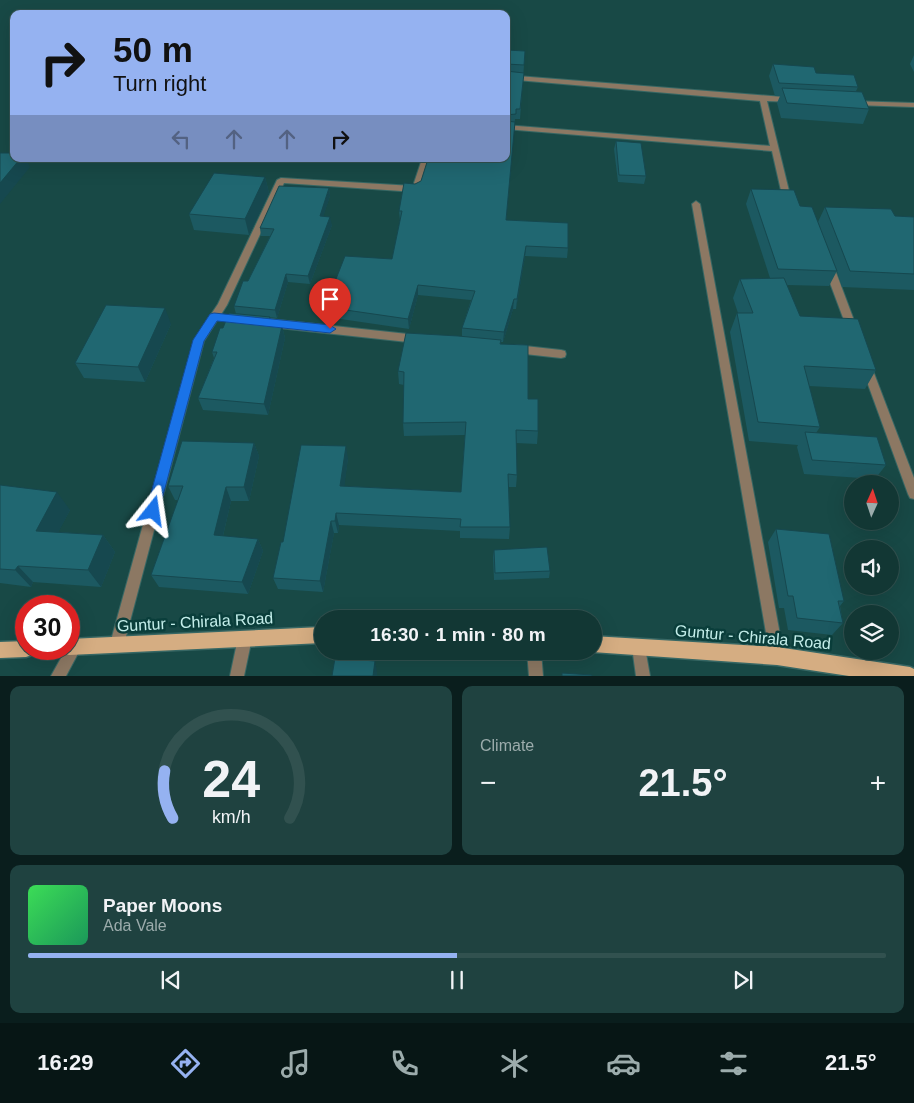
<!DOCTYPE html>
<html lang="en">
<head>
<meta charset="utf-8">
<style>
	:root { --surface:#123734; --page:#1f4240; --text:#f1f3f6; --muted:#9cacac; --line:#31514f; --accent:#95b2f1 }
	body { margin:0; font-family:Helvetica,sans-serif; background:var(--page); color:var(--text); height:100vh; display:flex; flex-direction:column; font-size:19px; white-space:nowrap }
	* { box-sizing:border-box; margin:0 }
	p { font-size:16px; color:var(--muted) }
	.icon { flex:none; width:28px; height:28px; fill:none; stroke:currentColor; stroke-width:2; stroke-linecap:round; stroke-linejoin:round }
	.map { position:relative; height:676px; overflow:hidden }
	.drawer { display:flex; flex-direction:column; gap:10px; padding:10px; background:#0a1e1d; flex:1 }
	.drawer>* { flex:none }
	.hud { position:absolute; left:10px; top:10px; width:500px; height:152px; border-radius:10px; box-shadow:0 5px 20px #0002,0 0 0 1px var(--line); background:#95b2f1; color:#111; overflow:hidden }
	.needle { width:32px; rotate:3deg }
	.buttons { position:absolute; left:844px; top:475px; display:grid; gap:10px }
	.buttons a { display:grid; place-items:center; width:55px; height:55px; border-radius:50%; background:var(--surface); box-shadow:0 5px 20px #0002,0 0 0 1px var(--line); font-size:25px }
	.speed { position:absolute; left:15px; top:595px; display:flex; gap:10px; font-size:25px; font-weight:700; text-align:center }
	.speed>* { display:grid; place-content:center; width:65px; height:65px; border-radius:50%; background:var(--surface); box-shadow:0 5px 20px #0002,0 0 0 1px var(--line); line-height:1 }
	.speed .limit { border:8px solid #d22; background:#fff; color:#111 }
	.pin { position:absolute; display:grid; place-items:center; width:42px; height:42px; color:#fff; margin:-51px -21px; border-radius:50% 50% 50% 0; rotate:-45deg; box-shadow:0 0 5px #0007 }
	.pin .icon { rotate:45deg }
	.me { position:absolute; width:55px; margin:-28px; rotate:15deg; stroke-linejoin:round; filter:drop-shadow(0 0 4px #0008) }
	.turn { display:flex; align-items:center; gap:18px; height:105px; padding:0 20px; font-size:22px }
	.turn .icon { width:65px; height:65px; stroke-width:2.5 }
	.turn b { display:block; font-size:35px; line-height:42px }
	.lanes { display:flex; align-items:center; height:48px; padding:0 20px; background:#0003; justify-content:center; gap:25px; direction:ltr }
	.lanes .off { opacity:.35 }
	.big { font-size:38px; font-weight:700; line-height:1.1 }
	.drawer .card { flex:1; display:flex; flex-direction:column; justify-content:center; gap:8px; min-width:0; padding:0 18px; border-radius:10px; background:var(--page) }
	.drawer .dial { align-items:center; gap:0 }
	.dial svg { height:130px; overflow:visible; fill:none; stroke:var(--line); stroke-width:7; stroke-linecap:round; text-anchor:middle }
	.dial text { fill:var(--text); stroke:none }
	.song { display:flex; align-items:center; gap:15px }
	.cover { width:60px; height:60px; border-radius:8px; background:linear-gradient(135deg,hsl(130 70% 55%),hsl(150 70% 35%)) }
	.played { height:5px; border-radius:2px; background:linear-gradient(90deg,var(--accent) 50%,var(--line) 50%) }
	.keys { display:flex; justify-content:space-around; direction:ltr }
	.heat { display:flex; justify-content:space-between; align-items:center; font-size:28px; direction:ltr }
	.drawer .tiles { flex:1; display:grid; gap:10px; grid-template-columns:1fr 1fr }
	.card:last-child { grid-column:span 2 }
	.trip { position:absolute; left:314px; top:610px; width:288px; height:50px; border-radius:25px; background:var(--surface); box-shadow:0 5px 20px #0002,0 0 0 1px var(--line); font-weight:700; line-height:50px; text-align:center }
	.menu { display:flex; height:80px; justify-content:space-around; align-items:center; background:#071615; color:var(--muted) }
	.menu .icon { width:35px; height:35px }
	.menu .active { color:var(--accent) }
	.menu b { font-size:22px; color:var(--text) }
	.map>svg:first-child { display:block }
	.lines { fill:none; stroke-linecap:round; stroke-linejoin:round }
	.street-casing { stroke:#376764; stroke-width:2 }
	.primary-casing { stroke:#376764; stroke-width:3 }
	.street { fill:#8c7863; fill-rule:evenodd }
	.primary { fill:#d5ad82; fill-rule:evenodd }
	.wall { fill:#1c5961 }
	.shaded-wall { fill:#16484f }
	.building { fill:#206771; stroke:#16484f }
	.route { fill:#1a73e8; stroke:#114b97 }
	.labels { text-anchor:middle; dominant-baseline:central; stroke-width:5; stroke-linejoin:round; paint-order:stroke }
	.near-street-label { font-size:16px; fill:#c4eeea; stroke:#0a3e3b }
</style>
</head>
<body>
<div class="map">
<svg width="914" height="676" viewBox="0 0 914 676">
	<rect width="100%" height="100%" fill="#184946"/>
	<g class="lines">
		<g class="street-casing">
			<path id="street" d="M506 75 795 98V102H792L767 101 790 195 786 198 782 195 772 151 506 129V125L770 146 760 101 506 79Z
				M851 101 914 103V107L854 105H851Z
				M422 159H430L420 189 416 192 284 183 227 305 204 341 124 644 122 649 117 651 112 649 110 644 194 340 218 304 277 180 281 178 413 186Z
				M696 201 700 204 784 656 782 661 777 663 772 661 770 656 692 204Z
				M829 264 834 267 858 331 857 334 853 335 848 331 824 267Z
				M260 318 417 335 422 339 417 343 260 326 255 322Z
				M516 345 561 350 565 351 566 354 565 357 561 358 516 353 512 352 511 349 512 346Z
				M867 364 871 365 872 368 914 478V499L910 498 908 494 862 368 863 365Z
				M245 631 250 633 252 638 244 676H230L238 638 240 633Z
				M75 639 80 641 82 646 66 676H51L66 649H69L70 641Z
				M639 640 644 642 650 676H636L632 647 634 642Z
				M527 651H541L543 676H529Z"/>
		</g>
		<g class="primary-casing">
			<path id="primary" d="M322 627V643L69 655 63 653 61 649H69V639Z
				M592 636 777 647 910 667 914 669V676H849L777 665 592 652 589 651H592Z
				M26 641V649H34L32 655 26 657 0 658V642Z"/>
		</g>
		<use href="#street" class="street"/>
		<use href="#primary" class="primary"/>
	</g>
	<path class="wall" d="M506 50 525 51 520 119H515L506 220 568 248 567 258 525 256 516 309H513L503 342H501V344L528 399 538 431 537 444 516 443 517 475 516 487H509L510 527 509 539 460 538V531L339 525 338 533H334L323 592 278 589 273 578 283 542 348 458 344 486 461 492 465 435 404 436 403 423 404 385 399 384 398 371 462 336V328L471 300 418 295 409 329 327 317 325 307 392 259 400 221 399 211 415 184 506 159Z
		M914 55V72L910 64Z
		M773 64 816 73 858 87 856 91 869 109 863 124 781 118 777 103 780 96H775L769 76Z
		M616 141 646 176 644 184 618 182 614 149Z
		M265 177 269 193 249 235 194 230 189 214Z
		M329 188 330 196 323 216 332 225 310 284 288 282 277 318 236 314 234 306 248 281 270 236H261L260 228Z
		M751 189 800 206 818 222 825 207 895 216 914 217V290L842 287 837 271 829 286 787 285 800 316 876 370 865 389 809 386 820 427 816 433 886 465 875 479 804 474 797 447 798 445 749 441 730 332 737 313H738L733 298 740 279 770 278 746 204Z
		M270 317 273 326H282L285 338 268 415 203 410 198 398 214 358 212 352 223 328Z
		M171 324 145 382 84 378 75 363Z
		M254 443 259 456 249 501H231L223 536 258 539 263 551 248 594 159 587 151 575 178 500H175L168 486Z
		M0 485 70 510 58 532 103 535 115 552 101 587 33 582 31 587 0 583Z
		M776 529 844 601 840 606 843 623 832 635 788 630 784 608H779L768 542Z
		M494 550 550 571 549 578 494 580 493 557Z"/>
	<path class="shaded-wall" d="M20 159H26L30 167 0 204V183Z
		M265 177 269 193 249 235 245 219Z
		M329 188 330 196 321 224 320 216Z
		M330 217 332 225 310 284 308 276Z
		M526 246 525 256 516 309 517 299Z
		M286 274 288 282 277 318 275 310Z
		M418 285V295L409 329 408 319Z
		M514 299 513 309 503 342 504 332Z
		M165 308 171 324 145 382 138 367Z
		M270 317 273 329 267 326Z
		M282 326 285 338 268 415 264 404Z
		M254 443 259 456 249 501 244 487Z
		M346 446 348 458 343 498 340 486Z
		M226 487 231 501 220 548 214 535Z
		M57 492 70 510 50 548 36 531Z
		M336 513 339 525 338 533 335 521Z
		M331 521 334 533 323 592 320 581Z
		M103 535 115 552 101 587 88 570Z
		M258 539 263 551 248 594 242 582Z
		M18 566 33 582 31 587 15 570Z
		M375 661 377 672V676H373Z"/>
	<path class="building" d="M506 50 525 51 524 65 506 64Z
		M773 64 814 67 816 73 854 75 858 87 779 83Z
		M506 71 524 73 520 109H516V114L506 115Z
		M782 88 862 92 869 109 787 103Z
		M506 121 515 122 506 220 568 223V248L526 246 517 299H514L504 332 462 328 475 291 418 285 408 319 325 307 345 256 392 259 402 211H399L404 183 415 184 421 181 428 159H506Z
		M616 141 641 143 646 176 619 175Z
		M0 153H14V159H20L0 183Z
		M214 173 265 177 245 219 189 214Z
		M279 186 329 188 320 216 330 217 308 276 286 274 275 310 234 306 243 281H248L274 229 260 228Z
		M751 189 794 190 800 206 812 207 837 271 778 269Z
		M825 207 891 209 895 216 914 217V274L850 271Z
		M784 278 800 316 858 319 876 370 804 366 820 427 758 422 737 313H753L740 279Z
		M106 305 165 308 138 367 75 363Z
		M229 313 270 317 267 326H282L264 404 198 398 217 352H212L220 328H223Z
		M406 333 458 336 501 340 500 344 528 345V399H538V431L516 430 517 475 508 474 510 527H460L461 519 336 513 335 521H331L320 581 273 578 281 542H283L301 445 346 446 340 486 461 492 466 422 403 423 404 372 398 371Z
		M805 432 877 437 886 465 812 460Z
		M182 441 254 443 244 487H226L214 535 258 539 242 582 151 575 183 486H168Z
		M0 485 57 492 36 531 103 535 88 570 18 566 15 570 0 569Z
		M776 529 829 534 844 601H838L843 623 797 618 793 596H788Z
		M547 547 550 571 495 573 494 550Z
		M335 658 375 661 373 676H332Z
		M562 673 592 675V676H562Z"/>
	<path class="route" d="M214 313 330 325 336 329 330 333 217 321 204 341 159 511 157 515 153 517 148 515 146 511 193 340 210 314Z"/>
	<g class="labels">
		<g class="near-street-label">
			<text transform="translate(195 622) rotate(-3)">Guntur - Chirala Road</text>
			<text transform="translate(753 637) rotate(5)">Guntur - Chirala Road</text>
		</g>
	</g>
</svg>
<div class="buttons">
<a><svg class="needle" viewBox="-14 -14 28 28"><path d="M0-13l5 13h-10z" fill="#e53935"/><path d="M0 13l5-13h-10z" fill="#9cacac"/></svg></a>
<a><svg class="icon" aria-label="sound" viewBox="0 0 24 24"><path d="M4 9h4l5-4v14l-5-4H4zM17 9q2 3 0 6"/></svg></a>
<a><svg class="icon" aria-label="layers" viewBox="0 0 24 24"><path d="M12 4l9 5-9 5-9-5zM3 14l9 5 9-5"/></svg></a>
</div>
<div class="speed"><div class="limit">30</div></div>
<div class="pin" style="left:330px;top:329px;background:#d93025"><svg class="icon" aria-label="arrive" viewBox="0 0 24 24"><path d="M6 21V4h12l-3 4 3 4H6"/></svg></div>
<svg class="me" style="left:153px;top:511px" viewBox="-20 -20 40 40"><path d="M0-17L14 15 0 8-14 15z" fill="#1a73e8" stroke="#fff" stroke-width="4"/></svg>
<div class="trip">16:30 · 1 min · 80 m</div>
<div class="hud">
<div class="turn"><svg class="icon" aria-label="right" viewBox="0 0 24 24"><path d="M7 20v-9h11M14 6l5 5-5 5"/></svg><div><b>50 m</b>Turn right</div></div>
<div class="lanes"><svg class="icon off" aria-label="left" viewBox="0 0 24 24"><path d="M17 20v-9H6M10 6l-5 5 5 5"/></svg><svg class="icon off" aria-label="ahead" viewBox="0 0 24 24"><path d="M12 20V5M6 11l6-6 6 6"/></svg><svg class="icon off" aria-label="ahead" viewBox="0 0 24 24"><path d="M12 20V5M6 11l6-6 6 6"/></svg><svg class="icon" aria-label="right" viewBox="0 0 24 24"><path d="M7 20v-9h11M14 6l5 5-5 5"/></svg></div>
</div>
</div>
<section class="drawer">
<div class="tiles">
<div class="card dial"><svg viewBox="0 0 100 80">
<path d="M14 69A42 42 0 1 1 86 69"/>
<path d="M14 69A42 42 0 0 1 9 40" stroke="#95b2f1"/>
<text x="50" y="56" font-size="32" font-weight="700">24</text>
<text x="50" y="72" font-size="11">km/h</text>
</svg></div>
<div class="card"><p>Climate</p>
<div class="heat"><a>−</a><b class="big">21.5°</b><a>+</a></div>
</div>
<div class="card">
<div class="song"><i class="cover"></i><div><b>Paper Moons</b><p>Ada Vale</p></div></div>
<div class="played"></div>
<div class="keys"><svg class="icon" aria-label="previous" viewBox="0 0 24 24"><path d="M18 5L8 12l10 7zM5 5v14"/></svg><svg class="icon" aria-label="pause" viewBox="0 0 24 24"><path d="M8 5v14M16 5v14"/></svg><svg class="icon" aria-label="next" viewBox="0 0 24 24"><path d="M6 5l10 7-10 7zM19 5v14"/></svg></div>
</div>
</div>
</section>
<nav class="menu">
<b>16:29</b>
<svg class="icon active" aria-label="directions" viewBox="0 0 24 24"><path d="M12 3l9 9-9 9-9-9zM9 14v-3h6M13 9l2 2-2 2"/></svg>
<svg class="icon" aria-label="music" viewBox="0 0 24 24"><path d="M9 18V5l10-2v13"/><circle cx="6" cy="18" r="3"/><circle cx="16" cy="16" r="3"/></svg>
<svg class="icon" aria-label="phone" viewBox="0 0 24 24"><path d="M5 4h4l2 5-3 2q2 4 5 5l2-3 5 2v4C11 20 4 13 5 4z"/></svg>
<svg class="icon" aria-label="climate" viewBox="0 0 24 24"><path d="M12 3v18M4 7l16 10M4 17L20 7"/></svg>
<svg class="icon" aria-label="car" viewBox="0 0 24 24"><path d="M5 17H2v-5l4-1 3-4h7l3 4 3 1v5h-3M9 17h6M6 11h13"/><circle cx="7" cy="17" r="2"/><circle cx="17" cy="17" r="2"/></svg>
<svg class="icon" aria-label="filters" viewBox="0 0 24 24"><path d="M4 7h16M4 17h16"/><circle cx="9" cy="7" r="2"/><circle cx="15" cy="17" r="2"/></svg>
<b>21.5°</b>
</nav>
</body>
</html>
